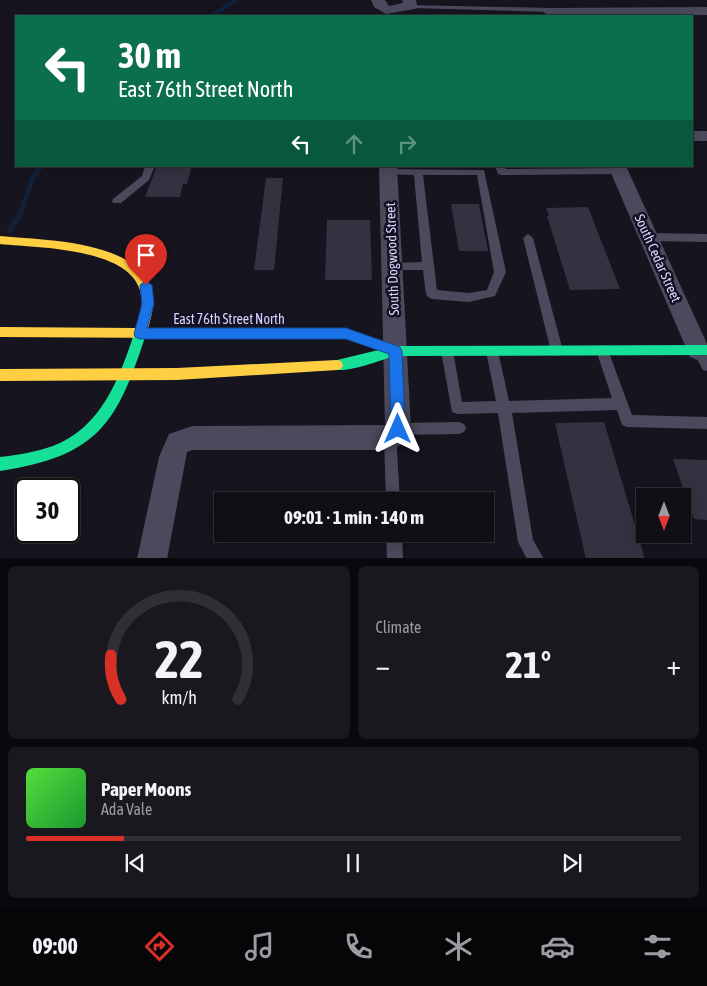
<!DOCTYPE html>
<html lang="en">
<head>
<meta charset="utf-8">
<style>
	:root { --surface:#100f16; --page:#19181f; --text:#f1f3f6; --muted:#9c9ca1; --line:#302f35; --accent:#d93025 }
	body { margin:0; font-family:"Asap Condensed",sans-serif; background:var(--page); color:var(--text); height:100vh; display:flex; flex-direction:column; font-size:19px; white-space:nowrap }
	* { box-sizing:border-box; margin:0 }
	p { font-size:16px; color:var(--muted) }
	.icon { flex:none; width:28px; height:28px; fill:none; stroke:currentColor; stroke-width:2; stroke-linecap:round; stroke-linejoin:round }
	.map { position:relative; height:558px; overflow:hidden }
	.side { display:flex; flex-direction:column; gap:8px; padding:8px; background:#09080c; flex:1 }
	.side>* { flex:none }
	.banner { position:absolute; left:15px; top:15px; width:678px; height:152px; border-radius:0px; box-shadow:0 2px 12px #0003,0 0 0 1px var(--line); background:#0b6e4f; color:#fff; overflow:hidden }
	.needle { width:32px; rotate:180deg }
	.tools { position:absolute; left:636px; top:488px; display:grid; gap:10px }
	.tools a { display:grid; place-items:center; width:55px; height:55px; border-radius:0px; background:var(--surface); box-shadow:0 2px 12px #0003,0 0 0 1px var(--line); font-size:25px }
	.speed { position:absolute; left:15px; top:478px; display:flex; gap:10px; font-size:25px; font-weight:700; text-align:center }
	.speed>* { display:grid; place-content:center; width:65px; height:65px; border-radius:50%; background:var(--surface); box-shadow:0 2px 12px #0003,0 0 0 1px var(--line); line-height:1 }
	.speed .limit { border:2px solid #111; border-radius:8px; background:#fff; color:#111 }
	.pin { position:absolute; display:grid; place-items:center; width:42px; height:42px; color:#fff; margin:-51px -21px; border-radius:50% 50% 50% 0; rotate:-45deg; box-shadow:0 0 5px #0007 }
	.pin .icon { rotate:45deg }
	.me { position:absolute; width:55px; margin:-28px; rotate:0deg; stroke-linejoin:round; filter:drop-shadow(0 0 4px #0008) }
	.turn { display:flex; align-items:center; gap:18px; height:105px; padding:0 20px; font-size:22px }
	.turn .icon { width:65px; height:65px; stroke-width:2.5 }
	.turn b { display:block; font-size:35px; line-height:42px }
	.lanes { display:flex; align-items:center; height:48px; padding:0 20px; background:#0003; justify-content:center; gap:25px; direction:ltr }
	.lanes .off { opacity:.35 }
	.big { font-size:38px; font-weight:700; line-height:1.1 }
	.side .widget { flex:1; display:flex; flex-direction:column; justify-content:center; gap:8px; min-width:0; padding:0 18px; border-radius:8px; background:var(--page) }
	.side .dial { align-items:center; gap:0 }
	.dial svg { height:130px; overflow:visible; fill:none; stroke:var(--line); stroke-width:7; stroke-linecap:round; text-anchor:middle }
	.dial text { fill:var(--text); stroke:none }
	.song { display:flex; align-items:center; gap:15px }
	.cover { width:60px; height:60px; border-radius:8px; background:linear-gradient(135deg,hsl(110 70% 55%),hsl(130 70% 35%)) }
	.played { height:5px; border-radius:2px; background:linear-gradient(90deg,var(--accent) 15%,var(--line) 15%) }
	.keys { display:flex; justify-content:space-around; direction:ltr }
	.heat { display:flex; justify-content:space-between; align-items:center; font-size:28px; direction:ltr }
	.side .tiles { flex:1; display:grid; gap:8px; grid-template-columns:1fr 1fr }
	.widget:last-child { grid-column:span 2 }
	.trip { position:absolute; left:214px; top:492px; width:280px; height:50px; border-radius:0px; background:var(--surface); box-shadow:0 2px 12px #0003,0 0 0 1px var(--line); font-weight:700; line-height:50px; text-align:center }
	.dock { display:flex; height:80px; justify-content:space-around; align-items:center; background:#060609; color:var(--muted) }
	.dock .icon { width:35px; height:35px }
	.dock .current { color:var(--accent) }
	.dock b { font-size:22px; color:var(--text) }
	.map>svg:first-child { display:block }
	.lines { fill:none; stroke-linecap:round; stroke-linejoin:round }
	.stream-far1 { stroke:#102139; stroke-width:4 }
	.stream { stroke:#102139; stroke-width:5 }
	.building { fill:#343240 }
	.lane { fill:#4b4a5d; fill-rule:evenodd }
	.street { fill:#4b4a5d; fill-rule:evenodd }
	.fast { fill:#16e098; fill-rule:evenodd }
	.slow { fill:#ffcf43; fill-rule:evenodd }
	.route { fill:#1a73e8; stroke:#114b97 }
	.labels { text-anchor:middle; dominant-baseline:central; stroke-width:5; stroke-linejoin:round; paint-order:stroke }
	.street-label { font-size:14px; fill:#d8d5fb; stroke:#121022 }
</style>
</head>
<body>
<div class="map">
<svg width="707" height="559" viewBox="0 0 707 559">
	<rect width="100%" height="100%" fill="#16141e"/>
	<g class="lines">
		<path class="stream-far1" d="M211 16 236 0"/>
		<path class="stream" d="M9 231 21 213 32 179 41 166"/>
	</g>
	<path class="building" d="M157 166H192L187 184H183L180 197H145Z
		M266 178H283L274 270H254Z
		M451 204H479L488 251H459Z
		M588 207 620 289 570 290 547 216H549L546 208Z
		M327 220H370L372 280H325Z
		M604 422 645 559H586L555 423Z
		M673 459 707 460V520L694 519Z"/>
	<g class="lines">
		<path class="lane" d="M408 5 550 8 554 10 550 12 410 8 407 6Z
			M145 166H155L149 180 121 203H113L112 201 113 199 142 176Z
			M495 166H505V169L619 168 624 171 619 174 501 175 498 174Z
			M389 169 484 170 506 272 495 296 469 302 432 299 428 297 426 294 423 270H389L387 267 393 263 422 262 414 175 386 174V170ZM423 175H477L494 272 487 290 469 293 437 290Z
			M648 233 707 234V242L648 241 643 237Z
			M528 234 533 238 563 351 561 355 557 356 553 355 551 351 523 238Z
			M602 345 606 346 608 350 632 415 707 417V429L627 427 622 425 617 410 512 413 533 540 544 559H527L518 542 498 413 457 414 452 412 441 351 443 347 447 346 451 347 453 351 462 402 496 401 486 351 488 347 492 346 496 347 498 351 509 401 612 398 596 350 598 346Z
			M698 345 702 346 707 354V371L703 370 692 350 694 346Z
			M459 422 464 424 466 428 464 432 459 434 396 435 400 501H386L384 438 386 433 393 432 391 429 393 424 398 423Z
			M386 534H402L403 559H387Z"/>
		<path class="street" d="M371 0H385L389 6 403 3 402 0H416L417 6 415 9 386 14 374 7Z
			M707 7V15L550 16 543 12 550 8Z
			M691 131H707V141H691Z
			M379 166H397L411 429C406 440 402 446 391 450H192L187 452 167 559H137L159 457 169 434 192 426 385 425Z
			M608 166H626L707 344 706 357 698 360 690 357Z"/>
		<path class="fast" d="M140 329 144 330 146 334C117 424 98 456 0 471V457C18 455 36 452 53 446 101 428 119 379 134 334L136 330Z
			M707 345V355L395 356C380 360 347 374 333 369L331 365 333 361 337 360 395 346Z"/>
		<path class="slow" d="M0 236C41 240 149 240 153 298 154 308 151 318 148 328L346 329 399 347 401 351 399 355 395 356 346 339 0 337V327L136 328C139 317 144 305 141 294 132 247 37 248 0 244Z
			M337 360 341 361 343 365 341 369 337 370 177 380 0 381V369L177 368Z"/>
	</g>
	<path class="route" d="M146 281 152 285 154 304 147 328H346L400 347 402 351 405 429 403 433 398 435 393 433 391 429 389 354 346 339H140L135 337 134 334 142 304 140 285Z"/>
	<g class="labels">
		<g class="street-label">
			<text transform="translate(658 258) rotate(66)">South Cedar Street</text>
			<text transform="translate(392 259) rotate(-92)">South Dogwood Street</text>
			<text x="229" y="319">East 76th Street North</text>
		</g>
	</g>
</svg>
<div class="tools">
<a><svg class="needle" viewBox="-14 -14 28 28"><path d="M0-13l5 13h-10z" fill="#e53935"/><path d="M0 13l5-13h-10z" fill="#9c9ca1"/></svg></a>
</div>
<div class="speed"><div class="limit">30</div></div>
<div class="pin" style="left:146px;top:285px;background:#d93025"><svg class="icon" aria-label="arrive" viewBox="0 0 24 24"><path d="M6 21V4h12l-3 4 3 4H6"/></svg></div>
<svg class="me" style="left:398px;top:429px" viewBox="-20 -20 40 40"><path d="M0-17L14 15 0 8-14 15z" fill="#1a73e8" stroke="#fff" stroke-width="4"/></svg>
<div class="trip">09:01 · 1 min · 140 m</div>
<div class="banner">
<div class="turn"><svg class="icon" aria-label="left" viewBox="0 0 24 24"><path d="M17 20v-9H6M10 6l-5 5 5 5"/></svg><div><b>30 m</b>East 76th Street North</div></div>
<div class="lanes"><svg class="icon" aria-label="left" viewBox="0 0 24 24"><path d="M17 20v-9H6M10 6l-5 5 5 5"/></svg><svg class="icon off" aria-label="ahead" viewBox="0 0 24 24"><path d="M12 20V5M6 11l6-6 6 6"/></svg><svg class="icon off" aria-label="right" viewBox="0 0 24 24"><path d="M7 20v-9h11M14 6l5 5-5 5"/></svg></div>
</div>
</div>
<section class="side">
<div class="tiles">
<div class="widget dial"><svg viewBox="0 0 100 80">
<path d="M14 69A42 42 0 1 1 86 69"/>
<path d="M14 69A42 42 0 0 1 8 42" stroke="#d93025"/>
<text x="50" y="56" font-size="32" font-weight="700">22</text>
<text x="50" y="72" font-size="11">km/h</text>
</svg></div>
<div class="widget"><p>Climate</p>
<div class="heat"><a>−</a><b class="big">21°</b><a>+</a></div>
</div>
<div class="widget">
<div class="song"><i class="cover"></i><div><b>Paper Moons</b><p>Ada Vale</p></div></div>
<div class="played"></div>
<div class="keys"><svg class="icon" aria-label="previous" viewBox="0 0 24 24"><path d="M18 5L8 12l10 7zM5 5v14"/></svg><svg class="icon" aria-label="pause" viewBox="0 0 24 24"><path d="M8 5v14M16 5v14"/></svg><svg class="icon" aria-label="next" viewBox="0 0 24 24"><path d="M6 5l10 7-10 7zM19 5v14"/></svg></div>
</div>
</div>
</section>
<nav class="dock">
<b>09:00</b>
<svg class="icon current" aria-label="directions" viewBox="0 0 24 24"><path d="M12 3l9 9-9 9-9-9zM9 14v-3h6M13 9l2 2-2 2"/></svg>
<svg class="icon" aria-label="music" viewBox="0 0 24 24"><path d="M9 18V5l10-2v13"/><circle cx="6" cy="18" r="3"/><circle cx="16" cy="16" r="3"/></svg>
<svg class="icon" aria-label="phone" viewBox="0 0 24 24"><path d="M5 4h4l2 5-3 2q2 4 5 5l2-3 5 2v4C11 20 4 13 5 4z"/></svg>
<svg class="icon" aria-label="climate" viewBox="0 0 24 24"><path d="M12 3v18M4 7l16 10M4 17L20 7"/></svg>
<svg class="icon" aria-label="car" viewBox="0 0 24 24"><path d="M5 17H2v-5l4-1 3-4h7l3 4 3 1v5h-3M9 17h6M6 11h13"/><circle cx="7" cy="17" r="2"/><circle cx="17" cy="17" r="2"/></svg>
<svg class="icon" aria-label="filters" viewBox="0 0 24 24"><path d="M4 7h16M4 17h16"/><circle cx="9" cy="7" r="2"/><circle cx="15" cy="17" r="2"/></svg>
</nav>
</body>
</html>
